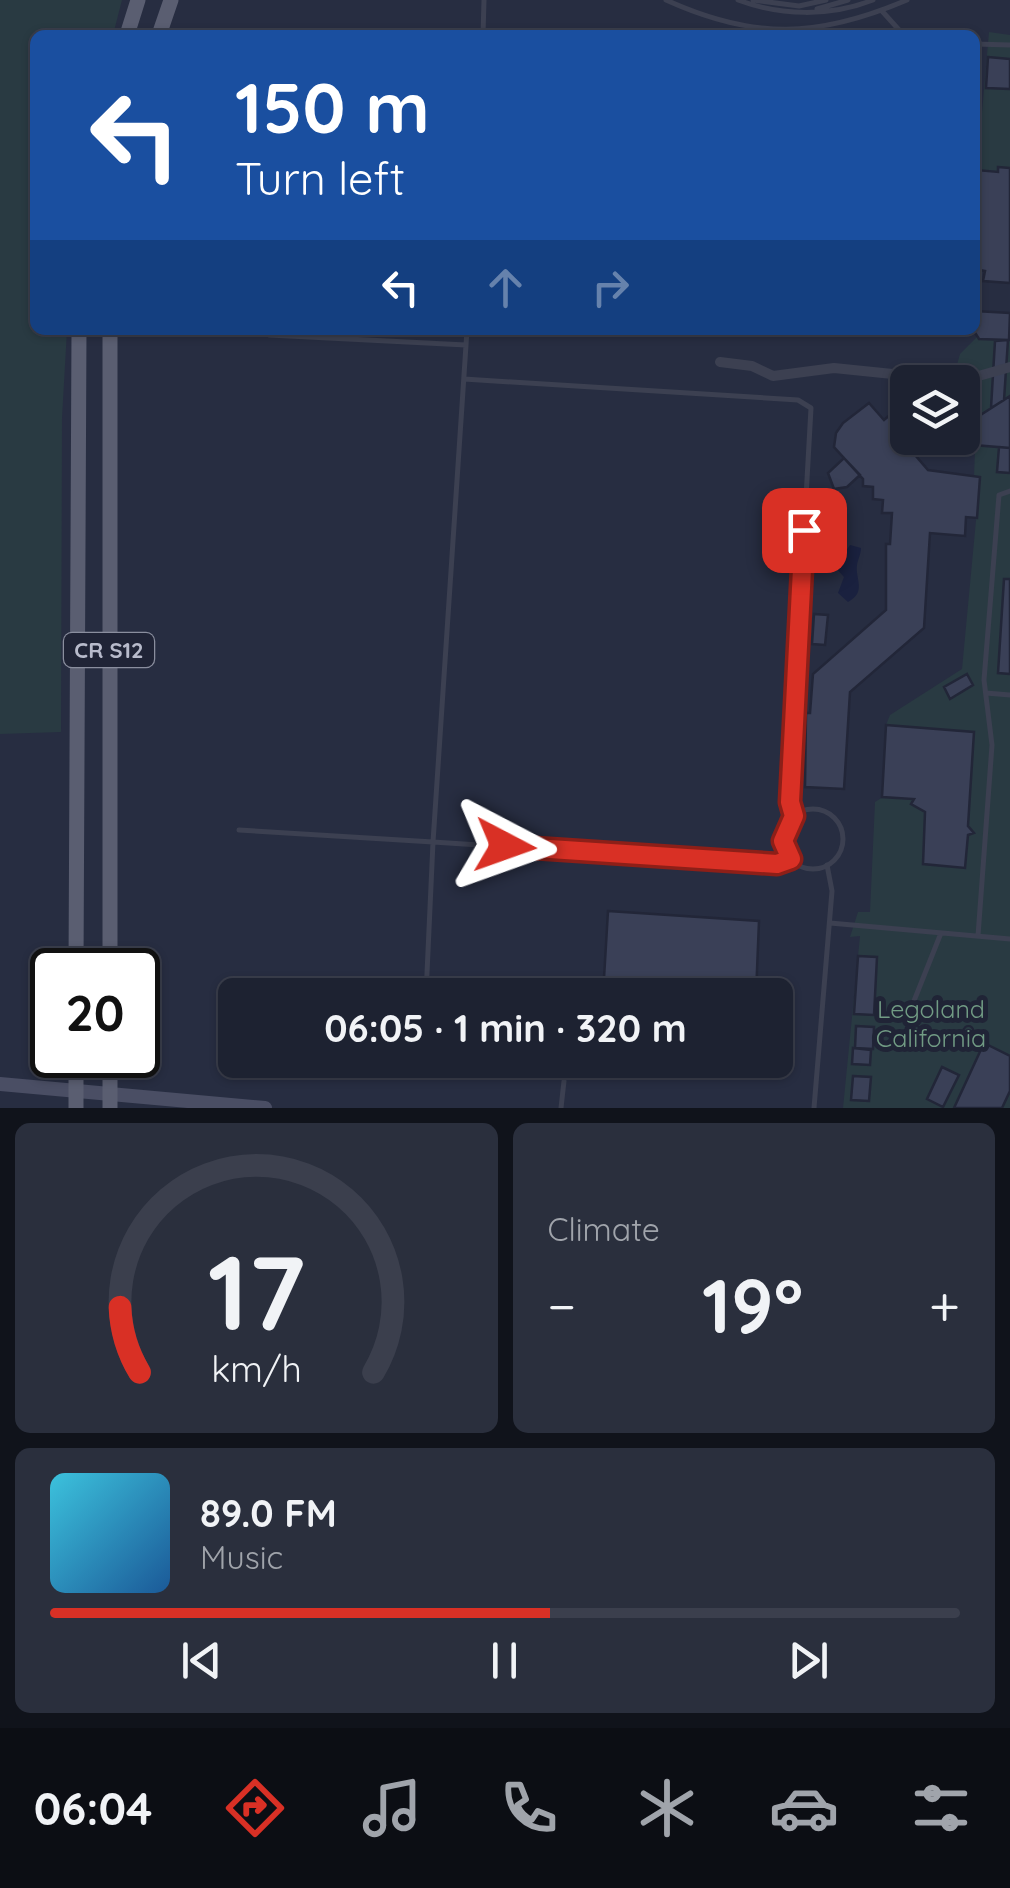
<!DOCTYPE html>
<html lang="en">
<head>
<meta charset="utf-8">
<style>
	:root { --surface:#1d2231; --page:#2a2f3d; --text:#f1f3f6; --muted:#a0a4ab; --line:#3b3f4d; --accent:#d93025 }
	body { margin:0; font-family:Quicksand,sans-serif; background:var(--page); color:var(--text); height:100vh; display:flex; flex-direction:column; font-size:38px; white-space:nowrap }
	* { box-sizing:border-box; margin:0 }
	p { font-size:32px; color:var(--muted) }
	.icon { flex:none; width:55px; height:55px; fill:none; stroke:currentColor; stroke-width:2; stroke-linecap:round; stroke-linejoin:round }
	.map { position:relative; height:1108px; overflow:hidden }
	.panel { display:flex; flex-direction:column; gap:15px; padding:15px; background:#10131b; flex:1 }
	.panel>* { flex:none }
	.guide { position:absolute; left:30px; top:30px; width:950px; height:305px; border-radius:15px; box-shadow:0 2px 8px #0004,0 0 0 2px var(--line); background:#1a4fa0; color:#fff; overflow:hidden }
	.tools { position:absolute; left:890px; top:365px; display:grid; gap:20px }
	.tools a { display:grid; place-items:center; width:90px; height:90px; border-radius:15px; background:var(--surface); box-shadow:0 2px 8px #0004,0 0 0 2px var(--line); font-size:50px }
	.speed { position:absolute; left:30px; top:948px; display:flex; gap:20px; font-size:50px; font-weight:700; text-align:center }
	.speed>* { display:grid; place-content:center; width:130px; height:130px; border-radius:50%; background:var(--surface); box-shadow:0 2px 8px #0004,0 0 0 2px var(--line); line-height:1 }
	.speed .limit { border:5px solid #111; border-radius:15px; background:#fff; color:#111 }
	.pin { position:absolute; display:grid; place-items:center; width:85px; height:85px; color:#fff; margin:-42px; border-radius:20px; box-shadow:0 5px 15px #0006 }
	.me { position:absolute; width:110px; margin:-55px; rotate:94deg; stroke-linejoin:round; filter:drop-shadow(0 0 8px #0008) }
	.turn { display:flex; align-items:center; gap:35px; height:210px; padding:0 40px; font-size:45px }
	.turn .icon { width:130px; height:130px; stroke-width:2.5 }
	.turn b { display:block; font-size:70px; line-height:85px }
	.lanes { display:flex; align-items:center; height:95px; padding:0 40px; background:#0003; justify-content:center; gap:50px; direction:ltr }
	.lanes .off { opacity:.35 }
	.big { font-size:75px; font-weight:700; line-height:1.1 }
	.panel .tile { flex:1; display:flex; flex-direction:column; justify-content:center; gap:15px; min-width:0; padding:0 35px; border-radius:15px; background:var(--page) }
	.panel .dial { align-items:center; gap:0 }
	.dial svg { height:260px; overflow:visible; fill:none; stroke:var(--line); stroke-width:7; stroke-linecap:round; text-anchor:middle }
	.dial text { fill:var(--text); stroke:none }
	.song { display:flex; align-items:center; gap:30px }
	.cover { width:120px; height:120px; border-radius:15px; background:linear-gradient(135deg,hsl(190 70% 55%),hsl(210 70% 35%)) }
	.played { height:10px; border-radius:5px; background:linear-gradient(90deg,var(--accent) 55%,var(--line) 55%) }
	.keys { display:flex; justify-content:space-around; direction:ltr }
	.heat { display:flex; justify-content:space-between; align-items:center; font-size:55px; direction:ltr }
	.panel .tiles { flex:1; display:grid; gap:15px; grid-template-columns:1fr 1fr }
	.tile:last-child { grid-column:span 2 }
	.trip { position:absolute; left:218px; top:978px; width:575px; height:100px; border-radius:15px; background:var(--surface); box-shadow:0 2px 8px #0004,0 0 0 2px var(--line); font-weight:700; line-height:100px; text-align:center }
	.tab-bar { display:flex; height:160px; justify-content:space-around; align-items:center; background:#0c0e14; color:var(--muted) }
	.tab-bar .icon { width:70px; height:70px }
	.tab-bar .on { color:var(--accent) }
	.tab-bar b { font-size:45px; color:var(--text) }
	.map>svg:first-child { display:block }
	.green { fill:#293a42 }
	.water { fill:#1a213f }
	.building { fill:#3a4057; stroke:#222638; stroke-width:2.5 }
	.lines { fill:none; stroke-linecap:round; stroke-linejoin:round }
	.lane { stroke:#3c4051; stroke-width:5 }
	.street { stroke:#3c4051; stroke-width:10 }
	.secondary { stroke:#4a4e64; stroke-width:14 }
	.primary { stroke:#5a5e71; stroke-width:15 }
	.route-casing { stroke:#8d1f18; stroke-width:25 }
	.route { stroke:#d93025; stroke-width:18 }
	.labels { text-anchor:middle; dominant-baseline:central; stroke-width:10; stroke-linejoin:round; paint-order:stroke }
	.shield { fill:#202436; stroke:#8a8e9e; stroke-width:2.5 }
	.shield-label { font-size:22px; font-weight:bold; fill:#b8bbcb }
	.park-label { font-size:25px; fill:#719b84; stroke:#202436 }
</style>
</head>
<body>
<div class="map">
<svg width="1010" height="1108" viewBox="0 0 1010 1108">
	<rect width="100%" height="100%" fill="#272d41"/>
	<path class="green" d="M0 0H122L113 35H35V330H67L62 418 61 732 0 734Z
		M989 32 1010 35V168H999L998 172 977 170Z
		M975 311 1010 313V1108H843L860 936 850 937 858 912H870L875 802 883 797 886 725 890 715 962 669 980 478 974 477 976 422 963 413 962 382H952L960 354 977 337Z"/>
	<path class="water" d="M850 545 861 548C861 554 858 559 857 565 855 579 867 592 848 602L838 593 844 577 835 567Z"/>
	<path class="building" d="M988 57 1010 59V89L986 88Z
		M998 167 1010 168V283L983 281 985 271 975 269 977 170 998 172Z
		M975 311 1010 313 1009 340 979 339 974 331Z
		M1008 340 1004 400 991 408 995 341Z
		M1010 396V448L974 445 979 416Z
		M869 403 884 420 891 414 908 432 903 441 928 470 980 477 977 518 966 517 965 536 930 533 924 628 850 692 844 789 805 787 806 713H810L813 674 886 610V544H890L892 513H882L883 500 873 499V487L863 486V479L834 447 836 433 843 423Z
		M999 447 1010 448V473L997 472Z
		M844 458 860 475 847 487 834 489 828 473Z
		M1004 579H1010V674L998 673Z
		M814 614 828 615 825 645 812 644Z
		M967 674 973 685 950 699 944 687Z
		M886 725 974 732 968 826 974 833 968 835 965 868 923 864 925 812 911 804 914 799 882 797Z
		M608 911 759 921 756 995H603Z
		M858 956 877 957 874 1015 854 1014Z
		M856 1026 874 1027 873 1049 855 1048Z
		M984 1043 1010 1056V1091L1002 1108H954Z
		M853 1048 871 1050 870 1065 852 1064Z
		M606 1060H752L744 1061V1069Z
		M942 1067 959 1075 943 1107 927 1099Z
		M853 1076 871 1077 869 1101 851 1100Z"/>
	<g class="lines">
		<path class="lane" d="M666 0C754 40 818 38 907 0
			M738 0C781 16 830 17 873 0
			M753 0 799 6 826 0
			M817 9 848 0
			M882 11 900 31 945 35
			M483 35 484 0
			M975 44 1010 45
			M467 330 433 842 777 864 791 859
			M649 330 741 332
			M742 330H777
			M269 335 466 345
			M464 379 798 400 811 408 789 802 794 815
			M986 693 1010 695
			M783 839a30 30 0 1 1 60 0a30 30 0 1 1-60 0Z
			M239 830 433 842 426 995
			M830 923 1010 939
			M978 936 992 745 984 680 999 495 1010 491
			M906 1021 941 933
			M422 1062V1060
			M561 1108 564 1081
			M814 1108 832 891 827 865"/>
		<path class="street" d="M720 362 752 366 773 376 834 368 961 381 1010 367"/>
		<path class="secondary" d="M0 1084 265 1108"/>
		<path class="primary" d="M127 35 138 0
			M159 35 171 0
			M76 970 79 330
			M110 970V330
			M76 1108V1055
			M110 1108V1055"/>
	</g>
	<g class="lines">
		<g class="route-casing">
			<path id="route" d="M505 846 777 864 791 859 783 841 794 816 790 802 804 530"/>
		</g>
		<use href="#route" class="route"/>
	</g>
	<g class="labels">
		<rect class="shield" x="64" y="633" width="90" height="34" rx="8"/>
		<g class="shield-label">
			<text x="109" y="650">CR S12</text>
		</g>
		<g class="park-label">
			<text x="931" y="1008">Legoland<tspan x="931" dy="29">California</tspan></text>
		</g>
	</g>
</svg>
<div class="tools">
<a><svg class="icon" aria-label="layers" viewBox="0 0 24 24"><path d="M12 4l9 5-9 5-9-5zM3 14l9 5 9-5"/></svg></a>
</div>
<div class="speed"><div class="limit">20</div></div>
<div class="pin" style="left:804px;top:530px;background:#d93025"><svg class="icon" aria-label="arrive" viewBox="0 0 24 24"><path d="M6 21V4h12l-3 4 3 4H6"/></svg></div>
<svg class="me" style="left:505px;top:846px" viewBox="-20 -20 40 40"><path d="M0-17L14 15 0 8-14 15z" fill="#d93025" stroke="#fff" stroke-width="4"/></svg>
<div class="trip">06:05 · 1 min · 320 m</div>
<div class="guide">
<div class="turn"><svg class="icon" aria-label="left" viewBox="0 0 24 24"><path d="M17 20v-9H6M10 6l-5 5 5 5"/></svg><div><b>150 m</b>Turn left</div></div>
<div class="lanes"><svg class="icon" aria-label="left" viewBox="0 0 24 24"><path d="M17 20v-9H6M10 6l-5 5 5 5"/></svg><svg class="icon off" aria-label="ahead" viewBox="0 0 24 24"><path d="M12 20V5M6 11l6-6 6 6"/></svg><svg class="icon off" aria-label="right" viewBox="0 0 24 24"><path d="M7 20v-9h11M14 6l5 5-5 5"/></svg></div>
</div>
</div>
<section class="panel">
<div class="tiles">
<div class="tile dial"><svg viewBox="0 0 100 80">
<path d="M14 69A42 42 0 1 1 86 69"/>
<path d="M14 69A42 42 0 0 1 8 49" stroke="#d93025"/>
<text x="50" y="56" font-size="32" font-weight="700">17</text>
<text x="50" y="72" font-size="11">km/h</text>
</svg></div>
<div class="tile"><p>Climate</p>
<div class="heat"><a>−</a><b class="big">19°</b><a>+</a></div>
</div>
<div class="tile">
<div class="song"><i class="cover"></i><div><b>89.0 FM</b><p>Music</p></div></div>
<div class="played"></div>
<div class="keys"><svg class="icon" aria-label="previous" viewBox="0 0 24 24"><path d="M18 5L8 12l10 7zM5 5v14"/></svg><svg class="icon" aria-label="pause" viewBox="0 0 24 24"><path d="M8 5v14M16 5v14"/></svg><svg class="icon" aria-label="next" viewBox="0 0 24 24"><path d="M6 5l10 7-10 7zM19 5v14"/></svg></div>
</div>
</div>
</section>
<nav class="tab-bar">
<b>06:04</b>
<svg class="icon on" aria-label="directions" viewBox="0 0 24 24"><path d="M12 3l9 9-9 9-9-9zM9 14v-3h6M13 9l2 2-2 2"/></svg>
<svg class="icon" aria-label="music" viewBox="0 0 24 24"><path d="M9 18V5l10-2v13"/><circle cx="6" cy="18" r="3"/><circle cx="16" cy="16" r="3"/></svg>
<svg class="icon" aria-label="phone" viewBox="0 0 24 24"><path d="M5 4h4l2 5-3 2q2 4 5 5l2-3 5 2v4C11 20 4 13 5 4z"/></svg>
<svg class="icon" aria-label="climate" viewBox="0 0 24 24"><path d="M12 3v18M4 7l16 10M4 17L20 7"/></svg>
<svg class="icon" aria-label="car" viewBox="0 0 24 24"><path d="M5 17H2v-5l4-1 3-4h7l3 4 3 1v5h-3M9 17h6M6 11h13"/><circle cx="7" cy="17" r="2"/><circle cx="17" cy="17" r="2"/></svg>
<svg class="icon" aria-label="filters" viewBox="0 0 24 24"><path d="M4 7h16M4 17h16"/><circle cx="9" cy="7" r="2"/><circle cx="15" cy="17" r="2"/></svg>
</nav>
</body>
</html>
